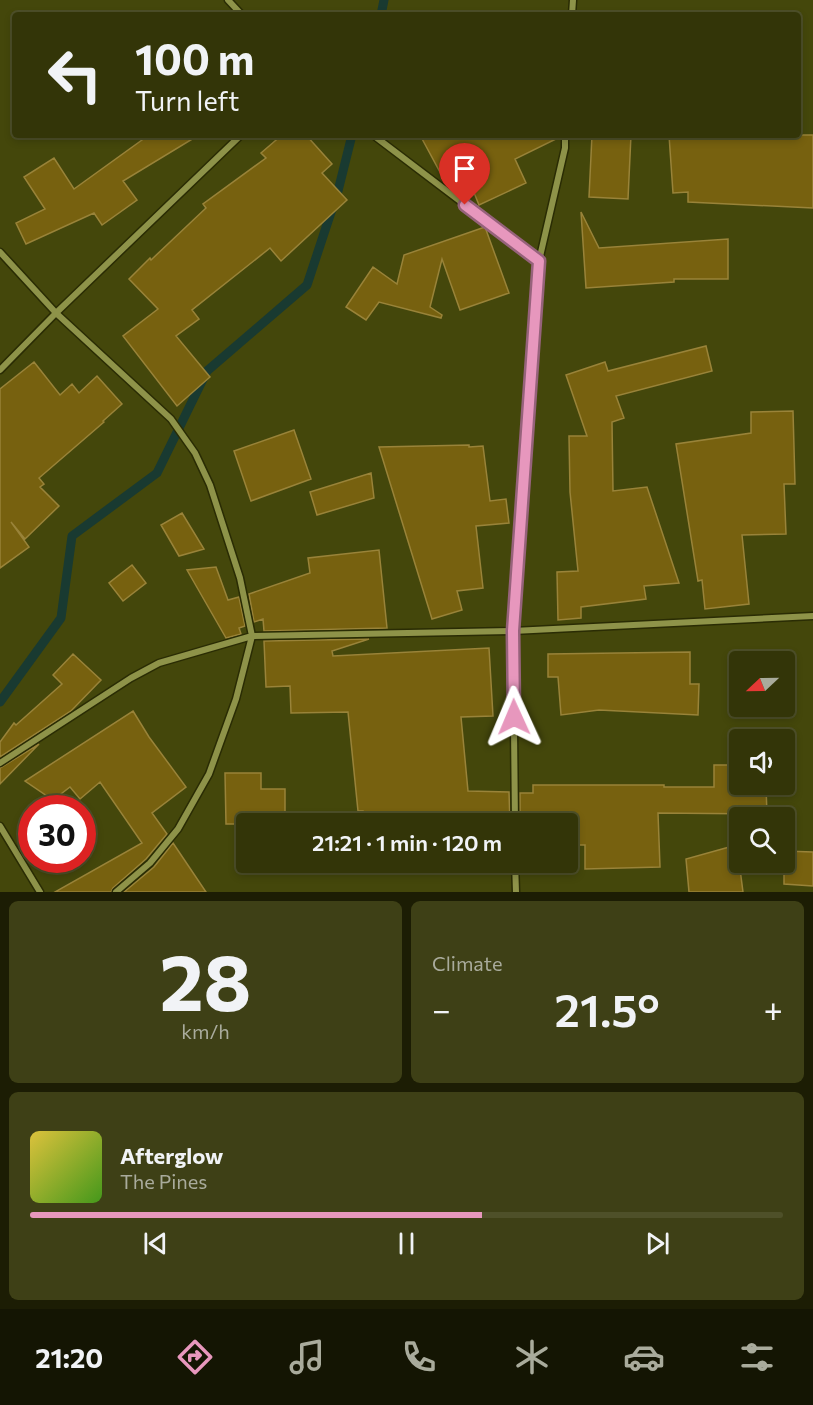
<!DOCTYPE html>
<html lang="en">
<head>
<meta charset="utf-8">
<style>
	:root { --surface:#333508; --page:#3e4016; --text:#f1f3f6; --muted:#a9ab9c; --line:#4e5029; --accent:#e797bd }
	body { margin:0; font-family:Commissioner,sans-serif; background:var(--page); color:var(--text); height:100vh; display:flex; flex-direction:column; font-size:22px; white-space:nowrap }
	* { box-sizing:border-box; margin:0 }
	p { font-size:20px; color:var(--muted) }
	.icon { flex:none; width:33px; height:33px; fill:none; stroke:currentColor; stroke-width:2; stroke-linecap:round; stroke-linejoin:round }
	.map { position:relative; height:892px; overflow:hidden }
	.details { display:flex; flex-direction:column; gap:9px; padding:9px; background:#1c1d04; flex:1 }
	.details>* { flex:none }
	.hud { position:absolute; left:12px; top:12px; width:789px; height:126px; border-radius:6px; box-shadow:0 3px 9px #0003,0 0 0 2px var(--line); background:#333508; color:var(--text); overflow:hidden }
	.needle { width:39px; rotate:248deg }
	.fabs { position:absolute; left:729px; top:651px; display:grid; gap:12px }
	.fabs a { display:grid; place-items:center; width:66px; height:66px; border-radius:6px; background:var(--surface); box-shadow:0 3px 9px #0003,0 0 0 2px var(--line); font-size:30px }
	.speed { position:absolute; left:18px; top:795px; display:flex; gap:12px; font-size:30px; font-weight:700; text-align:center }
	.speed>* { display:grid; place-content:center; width:78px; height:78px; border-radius:50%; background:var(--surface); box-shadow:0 3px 9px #0003,0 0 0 2px var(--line); line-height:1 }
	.speed .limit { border:9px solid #d22; background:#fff; color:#111 }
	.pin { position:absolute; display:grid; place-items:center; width:51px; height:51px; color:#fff; margin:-62px -26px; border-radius:50% 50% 50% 0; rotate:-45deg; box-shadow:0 0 6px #0007 }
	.pin .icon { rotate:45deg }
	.me { position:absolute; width:66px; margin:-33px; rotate:359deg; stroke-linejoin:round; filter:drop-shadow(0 0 4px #0008) }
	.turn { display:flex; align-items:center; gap:21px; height:126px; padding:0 24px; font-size:27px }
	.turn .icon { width:78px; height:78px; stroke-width:2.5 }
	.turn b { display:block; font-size:42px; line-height:51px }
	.big { font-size:45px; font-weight:600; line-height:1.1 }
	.details .card { flex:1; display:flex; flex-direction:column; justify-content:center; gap:9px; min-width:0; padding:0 21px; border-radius:9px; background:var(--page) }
	.details .dial { align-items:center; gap:0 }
	.dial b { font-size:78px; line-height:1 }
	.song { display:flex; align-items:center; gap:18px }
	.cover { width:72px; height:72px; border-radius:9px; background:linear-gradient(135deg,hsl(50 70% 55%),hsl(100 70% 35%)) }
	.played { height:6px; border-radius:3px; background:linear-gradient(90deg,var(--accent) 60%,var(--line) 60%) }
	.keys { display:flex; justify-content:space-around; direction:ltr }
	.heat { display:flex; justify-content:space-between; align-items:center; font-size:33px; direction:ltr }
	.details .tiles { flex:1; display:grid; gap:9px; grid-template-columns:1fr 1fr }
	.card:last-child { grid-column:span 2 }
	.trip { position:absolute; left:236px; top:813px; width:342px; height:60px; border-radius:6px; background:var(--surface); box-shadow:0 3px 9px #0003,0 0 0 2px var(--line); font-weight:600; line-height:60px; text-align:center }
	.tab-bar { display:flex; height:96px; justify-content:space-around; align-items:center; background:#141503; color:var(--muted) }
	.tab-bar .icon { width:42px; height:42px }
	.tab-bar .active { color:var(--accent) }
	.tab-bar b { font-size:27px; color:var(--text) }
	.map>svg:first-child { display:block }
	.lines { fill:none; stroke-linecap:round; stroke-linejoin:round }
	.stream { stroke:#193a31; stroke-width:9 }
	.building { fill:#77610f; stroke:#998339; stroke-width:1.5 }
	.minor-casing { stroke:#2a2c04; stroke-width:9 }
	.minor { stroke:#8e9349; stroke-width:6 }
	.route-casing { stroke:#96627b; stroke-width:15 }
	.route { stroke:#e797bd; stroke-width:10 }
</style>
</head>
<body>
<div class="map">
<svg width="813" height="892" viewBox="0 0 813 892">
	<rect width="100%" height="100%" fill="#44470b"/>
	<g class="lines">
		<path class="stream" d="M381 15 384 0
			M0 702 61 618 72 536 157 473 207 371 307 285 338 191 352 135"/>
	</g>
	<path class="building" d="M149 135H199L123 181 137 200 102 225 94 213 26 244 16 223 45 209 24 177 54 158 74 189Z
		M282 135H306L332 164 322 173 347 200 281 261 270 248 192 310 199 319 176 336 210 377 177 406 123 336 158 309 129 279 150 258 151 260 206 208 203 204 266 158 261 153Z
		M420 135H560V137L515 159 526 183 479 205 462 163 441 174Z
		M592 135H631L628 199 589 197Z
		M669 135H813V208L688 202V192L673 193Z
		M581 212 599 248 728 239V279H674V282L586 288Z
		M485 227 509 293 460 310 442 259 430 307 442 315 441 318 379 302 366 320 346 307 373 267 397 284 404 255Z
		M706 346 712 371 616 396 624 418 612 422 613 491 647 487 679 583 644 586 646 599 581 607V618L558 620 557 572 578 571 570 492 569 436H587L566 375 605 362 608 371Z
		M34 362 60 395 72 384 79 393 97 376 122 404 103 421 104 422 39 478 44 484 40 487 59 506 25 539 11 522 29 547 0 568V389Z
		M793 411 795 484H784L786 534 742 535 749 604 705 609 702 580 698 581 676 444 751 433V412Z
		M294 430 311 479 251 501 234 451Z
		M469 445V447L483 446 490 501 506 499 509 523 476 526 483 588 457 591 462 610 432 619 379 447Z
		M371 473 374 498 317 515 310 492Z
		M182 513 204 549 179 556 161 525Z
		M379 550 387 628 264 631 263 619 254 622 249 594 310 573 308 558Z
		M132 565 146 583 123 601 109 583Z
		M216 567 228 600 239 597 245 626 239 628 241 634 226 638 187 570Z
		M369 639 332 651 333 656 489 648 493 716 461 717 468 791 509 792 510 824H438V814L364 819 363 811H358L348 712 291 713 290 686 266 687 264 641Z
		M690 652V684H699L698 715 599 710 561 715 558 677H548V654Z
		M73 654 101 680 71 711 0 757V742L14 723 16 725 62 684 53 675Z
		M133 711 149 737 186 787 152 813 167 834 146 859 113 888 111 892H55L142 843 100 782 80 799 70 787 53 800 25 781Z
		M39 744 0 784V768Z
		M714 765H740V787H766L767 814 658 813 660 867 585 869V845H567V824H520V793H533V785H664V787H714Z
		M225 773H261V789H285V824H226Z
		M173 843 206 892H124L154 867Z
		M733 846 740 869 743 892H689L686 859Z
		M784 851 813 852V886L784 884Z"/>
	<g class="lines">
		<g class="minor-casing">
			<path id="minor" d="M228 0 242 15
				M572 15 573 0
				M373 135 539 261
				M0 252 56 313 171 419 195 453 210 485 240 578 252 636 236 699 209 774 178 829 150 863 116 892
				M0 370 56 313 241 135
				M0 763 131 678 159 663 252 636 513 631 813 616
				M515 824 513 631 539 261 565 148V135
				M0 826 40 892
				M515 862 516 892"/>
		</g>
		<use href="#minor" class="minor"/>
	</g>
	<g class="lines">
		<g class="route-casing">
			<path id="route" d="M465 205 539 261 513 631 514 717"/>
		</g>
		<use href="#route" class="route"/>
	</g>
</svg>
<div class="fabs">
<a><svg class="needle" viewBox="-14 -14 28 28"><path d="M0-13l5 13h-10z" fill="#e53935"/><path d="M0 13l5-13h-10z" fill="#a9ab9c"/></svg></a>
<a><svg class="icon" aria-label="sound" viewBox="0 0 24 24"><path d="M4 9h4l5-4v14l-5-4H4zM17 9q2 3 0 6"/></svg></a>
<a><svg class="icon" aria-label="search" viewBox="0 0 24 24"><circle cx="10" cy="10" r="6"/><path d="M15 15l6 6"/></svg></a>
</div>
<div class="speed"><div class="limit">30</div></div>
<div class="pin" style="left:465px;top:205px;background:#d93025"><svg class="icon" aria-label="arrive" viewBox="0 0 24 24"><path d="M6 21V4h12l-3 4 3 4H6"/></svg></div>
<svg class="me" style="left:514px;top:717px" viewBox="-20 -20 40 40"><path d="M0-17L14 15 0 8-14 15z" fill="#e797bd" stroke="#fff" stroke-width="4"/></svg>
<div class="trip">21:21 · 1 min · 120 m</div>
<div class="hud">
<div class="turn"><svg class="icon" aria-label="left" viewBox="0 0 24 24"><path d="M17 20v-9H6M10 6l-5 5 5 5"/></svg><div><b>100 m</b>Turn left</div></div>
</div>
</div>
<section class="details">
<div class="tiles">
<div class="card dial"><b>28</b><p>km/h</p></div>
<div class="card"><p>Climate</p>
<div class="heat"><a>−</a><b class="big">21.5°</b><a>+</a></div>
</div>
<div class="card">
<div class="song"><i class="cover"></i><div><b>Afterglow</b><p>The Pines</p></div></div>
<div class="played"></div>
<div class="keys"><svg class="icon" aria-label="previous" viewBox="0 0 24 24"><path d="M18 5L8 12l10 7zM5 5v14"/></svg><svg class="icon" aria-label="pause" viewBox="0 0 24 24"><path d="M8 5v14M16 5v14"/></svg><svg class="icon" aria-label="next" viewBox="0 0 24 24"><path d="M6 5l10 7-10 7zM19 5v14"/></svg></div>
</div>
</div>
</section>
<nav class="tab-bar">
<b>21:20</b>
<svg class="icon active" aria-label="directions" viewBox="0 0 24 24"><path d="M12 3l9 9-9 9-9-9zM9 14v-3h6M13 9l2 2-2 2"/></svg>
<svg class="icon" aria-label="music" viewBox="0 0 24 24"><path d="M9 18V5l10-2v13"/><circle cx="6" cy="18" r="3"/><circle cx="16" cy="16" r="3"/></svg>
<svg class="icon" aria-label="phone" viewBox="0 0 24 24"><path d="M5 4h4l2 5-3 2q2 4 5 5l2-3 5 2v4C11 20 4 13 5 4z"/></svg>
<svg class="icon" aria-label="climate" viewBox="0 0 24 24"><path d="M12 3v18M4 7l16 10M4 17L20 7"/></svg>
<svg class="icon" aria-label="car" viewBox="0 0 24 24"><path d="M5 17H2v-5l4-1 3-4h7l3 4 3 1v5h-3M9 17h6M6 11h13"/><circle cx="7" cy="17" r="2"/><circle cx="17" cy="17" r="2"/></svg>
<svg class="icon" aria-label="filters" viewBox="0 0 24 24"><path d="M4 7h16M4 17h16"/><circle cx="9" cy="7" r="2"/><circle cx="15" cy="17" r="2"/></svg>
</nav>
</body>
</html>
